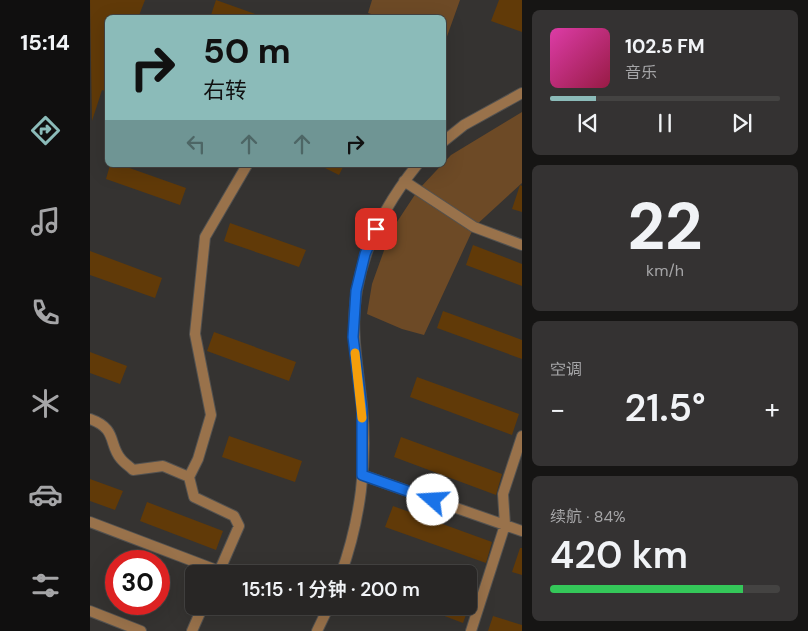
<!DOCTYPE html>
<html lang="zh">
<head>
<meta charset="utf-8">
<style>
	:root { --surface:#282625; --page:#343232; --text:#f1f3f6; --muted:#a5a5a7; --line:#444342; --accent:#8bbbb9 }
	body { margin:0; font-family:"DM Sans","Noto Sans SC",sans-serif; background:var(--page); color:var(--text); height:100vh; display:flex; flex-direction:column; font-size:19px; white-space:nowrap }
	* { box-sizing:border-box; margin:0 }
	p { font-size:16px; color:var(--muted) }
	.icon { flex:none; width:28px; height:28px; fill:none; stroke:currentColor; stroke-width:2; stroke-linecap:round; stroke-linejoin:round }
	.map { position:relative; flex:1; overflow:hidden }
	.side { display:flex; flex-direction:column; gap:10px; padding:10px; background:#161514; width:286px }
	.side>* { flex:none }
	.top-card { position:absolute; left:15px; top:15px; width:341px; height:152px; border-radius:8px; box-shadow:0 5px 20px #0002,0 0 0 1px var(--line); background:#8bbbb9; color:#111; overflow:hidden }
	.speed { position:absolute; left:15px; top:550px; display:flex; gap:10px; font-size:25px; font-weight:700; text-align:center }
	.speed>* { display:grid; place-content:center; width:65px; height:65px; border-radius:50%; background:var(--surface); box-shadow:0 5px 20px #0002,0 0 0 1px var(--line); line-height:1 }
	.speed .limit { border:8px solid #d22; background:#fff; color:#111 }
	.pin { position:absolute; display:grid; place-items:center; width:42px; height:42px; color:#fff; margin:-21px; border-radius:10px; box-shadow:0 2px 8px #0006 }
	.me { position:absolute; width:55px; margin:-28px; rotate:289deg; stroke-linejoin:round; filter:drop-shadow(0 0 4px #0008) }
	.turn { display:flex; align-items:center; gap:18px; height:105px; padding:0 15px; font-size:22px }
	.turn .icon { width:65px; height:65px; stroke-width:2.5 }
	.turn b { display:block; font-size:35px; line-height:42px }
	.lanes { display:flex; align-items:center; height:48px; padding:0 15px; background:#0003; justify-content:center; gap:25px; direction:ltr }
	.lanes .off { opacity:.35 }
	.big { font-size:38px; font-weight:600; line-height:1.1 }
	.side .tile { flex:1; display:flex; flex-direction:column; justify-content:center; gap:8px; min-width:0; padding:0 18px; border-radius:8px; background:var(--page) }
	.side .dial { align-items:center; gap:0 }
	.dial b { font-size:65px; line-height:1 }
	.song { display:flex; align-items:center; gap:15px }
	.cover { width:60px; height:60px; border-radius:8px; background:linear-gradient(135deg,hsl(320 70% 55%),hsl(340 70% 35%)) }
	.played { height:5px; border-radius:2px; background:linear-gradient(90deg,var(--accent) 20%,var(--line) 20%) }
	.keys { display:flex; justify-content:space-around; direction:ltr }
	.heat { display:flex; justify-content:space-between; align-items:center; font-size:28px; direction:ltr }
	.charge { height:8px; border-radius:4px; background:linear-gradient(90deg,#34c759 84%,var(--line) 0) }
	.trip { position:absolute; left:95px; top:565px; width:292px; height:50px; border-radius:8px; background:var(--surface); box-shadow:0 5px 20px #0002,0 0 0 1px var(--line); font-weight:600; line-height:50px; text-align:center }
	main { display:flex; flex:1; min-height:0 }
	.tabs { display:flex; flex-direction:column; width:90px; justify-content:space-around; align-items:center; background:#100f0f; color:var(--muted) }
	.tabs .icon { width:35px; height:35px }
	.tabs .on { color:var(--accent) }
	.tabs b { font-size:22px; color:var(--text) }
	.map>svg:first-child { display:block }
	.green { fill:#6d4a26 }
	.building { fill:#613a08 }
	.lines { fill:none; stroke-linecap:round; stroke-linejoin:round }
	.street-casing { stroke:#535250; stroke-width:12 }
	.street { stroke:#99724b; stroke-width:10 }
	.route-casing { stroke:#114b97; stroke-width:12 }
	.route { stroke:#1a73e8; stroke-width:9 }
	.slow { stroke:#f59e0b; stroke-width:9 }
</style>
</head>
<body>
<main>
<nav class="tabs">
<b>15:14</b>
<svg class="icon on" aria-label="directions" viewBox="0 0 24 24"><path d="M12 3l9 9-9 9-9-9zM9 14v-3h6M13 9l2 2-2 2"/></svg>
<svg class="icon" aria-label="music" viewBox="0 0 24 24"><path d="M9 18V5l10-2v13"/><circle cx="6" cy="18" r="3"/><circle cx="16" cy="16" r="3"/></svg>
<svg class="icon" aria-label="phone" viewBox="0 0 24 24"><path d="M5 4h4l2 5-3 2q2 4 5 5l2-3 5 2v4C11 20 4 13 5 4z"/></svg>
<svg class="icon" aria-label="climate" viewBox="0 0 24 24"><path d="M12 3v18M4 7l16 10M4 17L20 7"/></svg>
<svg class="icon" aria-label="car" viewBox="0 0 24 24"><path d="M5 17H2v-5l4-1 3-4h7l3 4 3 1v5h-3M9 17h6M6 11h13"/><circle cx="7" cy="17" r="2"/><circle cx="17" cy="17" r="2"/></svg>
<svg class="icon" aria-label="filters" viewBox="0 0 24 24"><path d="M4 7h16M4 17h16"/><circle cx="9" cy="7" r="2"/><circle cx="15" cy="17" r="2"/></svg>
</nav>
<div class="map">
<svg width="432" height="631" viewBox="0 0 432 631">
	<rect width="100%" height="100%" fill="#353331"/>
	<path class="green" d="M282 0H370L355 42 354 18 290 17 278 13Z
		M432 112V183L384 227 334 335 312 329 277 314 282 284 301 231 328 190 361 155Z"/>
	<path class="building" d="M0 0H55L48 18H18V92L12 90 2 121Z
		M126 0 171 16V18H120Z
		M409 0H432V32L401 21Z
		M20 165H31L96 188 90 205 16 179Z
		M229 165H254L249 175Z
		M430 185 432 186V212L422 209Z
		M140 223 216 250 209 267 134 241Z
		M383 245 432 264V286L376 265Z
		M0 251 72 278 65 298 0 275Z
		M353 311 432 340V359L347 328Z
		M124 332 206 362 199 381 117 351Z
		M0 352 37 366 30 384 0 373Z
		M327 377 429 414 422 435 320 397Z
		M139 436 212 461 205 482 132 457Z
		M311 437 412 474 406 495 304 457Z
		M0 479 33 491 25 510 0 501Z
		M57 502 133 531 126 550 50 521Z
		M303 506 402 542 396 563 295 527Z
		M430 548H432V575L422 572Z
		M328 606H379L373 623Z
		M403 616 432 625V631H398Z"/>
	<g class="lines">
		<g class="street-casing">
			<path id="street" d="M354 141 374 125 432 93
				M314 181 384 227 432 245
				M0 419C28 429 18 444 31 459 34 463 39 466 43 470L73 466 99 477
				M272 475 432 531
				M0 522 129 571
				M128 574 149 526 144 516 104 497 99 477 108 459 121 415 105 334 115 237 157 165
				M251 574C270 521 278 462 272 406 268 367 260 329 267 290 275 243 297 202 327 165
				M0 611 51 631
				M102 631 113 606
				M227 631 239 606
				M381 631 415 525 413 494 432 436"/>
		</g>
		<use href="#street" class="street"/>
	</g>
	<g class="lines">
		<g class="route-casing">
			<path id="route" d="M286 229 275 254 266 291 263 337 272 409V475L343 500"/>
		</g>
		<use href="#route" class="route"/>
		<path class="slow" d="M265 353 272 418"/>
	</g>
</svg>
<div class="speed"><div class="limit">30</div></div>
<div class="pin" style="left:286px;top:229px;background:#d93025"><svg class="icon" aria-label="arrive" viewBox="0 0 24 24"><path d="M6 21V4h12l-3 4 3 4H6"/></svg></div>
<svg class="me" style="left:343px;top:500px" viewBox="-20 -20 40 40"><circle r="19" fill="#fff"/><path d="M0-13L10 11 0 6-10 11z" fill="#1a73e8"/></svg>
<div class="trip">15:15 · 1 分钟 · 200 m</div>
<div class="top-card">
<div class="turn"><svg class="icon" aria-label="right" viewBox="0 0 24 24"><path d="M7 20v-9h11M14 6l5 5-5 5"/></svg><div><b>50 m</b>右转</div></div>
<div class="lanes"><svg class="icon off" aria-label="left" viewBox="0 0 24 24"><path d="M17 20v-9H6M10 6l-5 5 5 5"/></svg><svg class="icon off" aria-label="ahead" viewBox="0 0 24 24"><path d="M12 20V5M6 11l6-6 6 6"/></svg><svg class="icon off" aria-label="ahead" viewBox="0 0 24 24"><path d="M12 20V5M6 11l6-6 6 6"/></svg><svg class="icon" aria-label="right" viewBox="0 0 24 24"><path d="M7 20v-9h11M14 6l5 5-5 5"/></svg></div>
</div>
</div>
<section class="side">
<div class="tile">
<div class="song"><i class="cover"></i><div><b>102.5 FM</b><p>音乐</p></div></div>
<div class="played"></div>
<div class="keys"><svg class="icon" aria-label="previous" viewBox="0 0 24 24"><path d="M18 5L8 12l10 7zM5 5v14"/></svg><svg class="icon" aria-label="pause" viewBox="0 0 24 24"><path d="M8 5v14M16 5v14"/></svg><svg class="icon" aria-label="next" viewBox="0 0 24 24"><path d="M6 5l10 7-10 7zM19 5v14"/></svg></div>
</div>
<div class="tile dial"><b>22</b><p>km/h</p></div>
<div class="tile"><p>空调</p>
<div class="heat"><a>−</a><b class="big">21.5°</b><a>+</a></div>
</div>
<div class="tile"><p>续航 · 84%</p><b class="big">420 km</b><div class="charge"></div></div>
</section>
</main>
</body>
</html>
